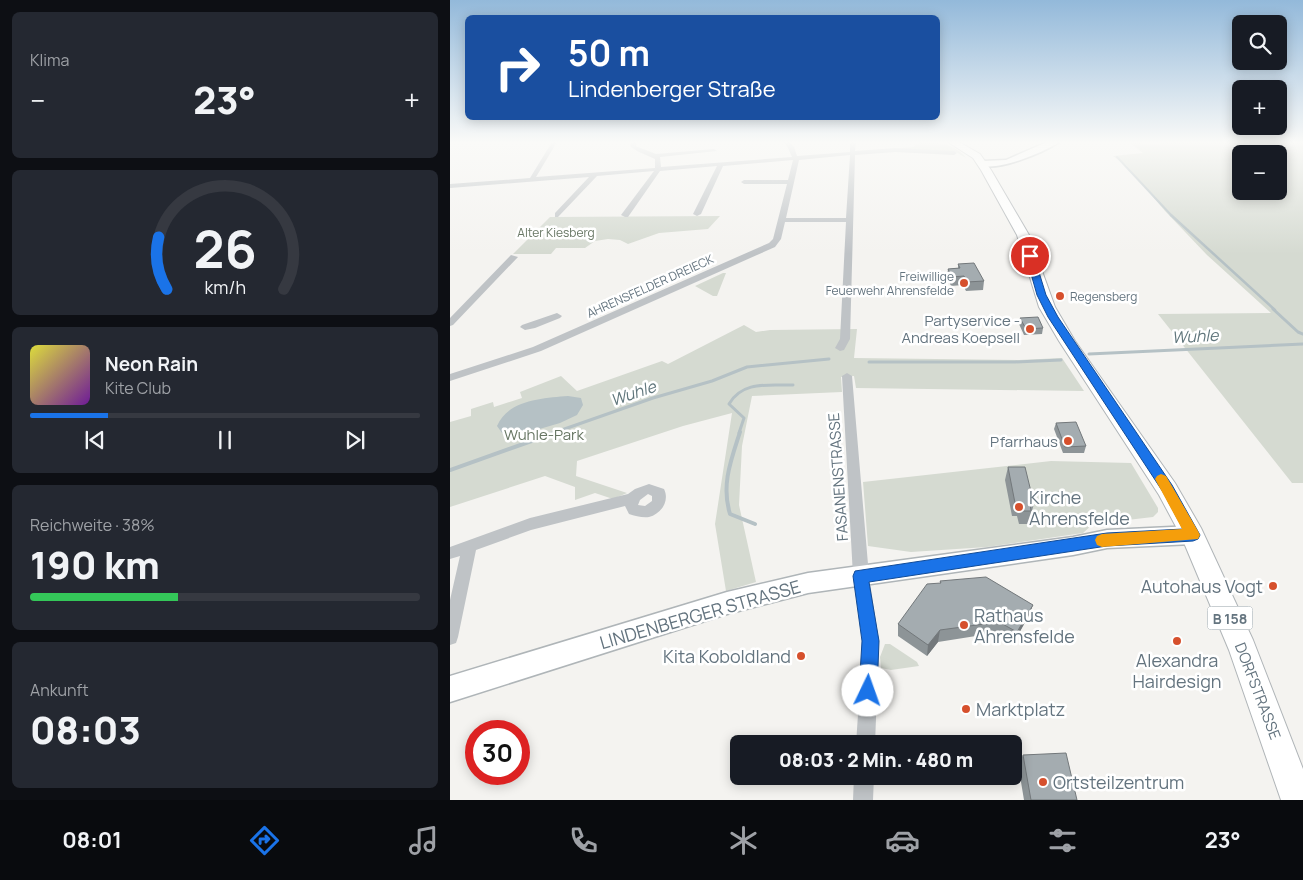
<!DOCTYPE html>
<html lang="de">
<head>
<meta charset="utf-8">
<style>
	:root { --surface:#171b24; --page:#242831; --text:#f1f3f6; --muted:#9ea1a6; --line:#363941; --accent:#1a73e8 }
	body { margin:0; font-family:Manrope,sans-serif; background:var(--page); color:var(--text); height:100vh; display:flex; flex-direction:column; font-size:19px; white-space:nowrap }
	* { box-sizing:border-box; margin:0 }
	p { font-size:16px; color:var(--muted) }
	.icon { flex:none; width:28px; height:28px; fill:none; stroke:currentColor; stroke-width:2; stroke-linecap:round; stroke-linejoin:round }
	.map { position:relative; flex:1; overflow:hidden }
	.sheet { display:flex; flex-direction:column; gap:12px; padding:12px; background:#0d0f14; width:450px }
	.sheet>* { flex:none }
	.guide { position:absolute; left:15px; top:15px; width:475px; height:105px; border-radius:8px; box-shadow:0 2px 12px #0003; background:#1a4fa0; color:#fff; overflow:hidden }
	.buttons { position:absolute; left:782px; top:15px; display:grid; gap:10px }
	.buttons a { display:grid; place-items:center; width:55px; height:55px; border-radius:8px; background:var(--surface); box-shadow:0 2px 12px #0003; font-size:25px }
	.speed { position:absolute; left:15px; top:720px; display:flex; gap:10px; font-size:25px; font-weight:700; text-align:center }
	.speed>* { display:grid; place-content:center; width:65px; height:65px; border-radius:50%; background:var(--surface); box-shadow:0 2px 12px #0003; line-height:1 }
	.speed .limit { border:8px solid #d22; background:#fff; color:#111 }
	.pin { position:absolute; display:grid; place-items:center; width:42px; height:42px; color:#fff; margin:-21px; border:2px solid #fff; border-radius:50%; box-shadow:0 1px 5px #0007 }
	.me { position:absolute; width:55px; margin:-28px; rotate:3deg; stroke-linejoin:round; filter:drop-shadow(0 0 4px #0008) }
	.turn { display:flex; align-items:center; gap:18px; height:105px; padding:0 20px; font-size:22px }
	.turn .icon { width:65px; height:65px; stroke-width:2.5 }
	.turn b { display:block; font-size:35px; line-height:42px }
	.big { font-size:38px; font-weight:800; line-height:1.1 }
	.sheet .widget { flex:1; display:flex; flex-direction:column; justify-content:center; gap:8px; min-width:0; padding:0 18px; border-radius:8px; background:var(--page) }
	.sheet .dial { align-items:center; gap:0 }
	.dial svg { height:130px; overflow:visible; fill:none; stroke:var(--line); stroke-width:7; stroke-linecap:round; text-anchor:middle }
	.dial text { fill:var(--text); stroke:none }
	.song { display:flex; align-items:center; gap:15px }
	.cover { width:60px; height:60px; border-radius:8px; background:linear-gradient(135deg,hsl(60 70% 55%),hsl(280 70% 35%)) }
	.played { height:5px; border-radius:2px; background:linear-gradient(90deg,var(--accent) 20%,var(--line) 20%) }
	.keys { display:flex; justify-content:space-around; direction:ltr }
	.heat { display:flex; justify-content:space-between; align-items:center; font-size:28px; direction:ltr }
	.charge { height:8px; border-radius:4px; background:linear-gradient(90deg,#34c759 38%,var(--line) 0) }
	.trip { position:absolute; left:280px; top:735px; width:292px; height:50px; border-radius:8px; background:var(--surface); box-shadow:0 2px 12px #0003; font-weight:800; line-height:50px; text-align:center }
	.tab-bar { display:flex; height:80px; justify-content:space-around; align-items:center; background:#090b0e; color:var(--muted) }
	.tab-bar .icon { width:35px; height:35px }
	.tab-bar .current { color:var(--accent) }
	.tab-bar b { font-size:22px; color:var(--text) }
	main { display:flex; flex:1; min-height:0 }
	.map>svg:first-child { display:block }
	.green { fill:#d5dad1; fill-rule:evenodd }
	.water { fill:#b5c1c5 }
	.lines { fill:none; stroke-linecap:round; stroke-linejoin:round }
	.stream-far3 { stroke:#b5c1c5; stroke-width:2 }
	.stream-far2 { stroke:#b5c1c5; stroke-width:2.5 }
	.stream-far1 { stroke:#b5c1c5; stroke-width:3 }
	.stream { stroke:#b5c1c5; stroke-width:4 }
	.secondary-casing { stroke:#afb5b8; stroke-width:3 }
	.primary-casing { stroke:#b0b5b8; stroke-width:2 }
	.street { fill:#bfc3c6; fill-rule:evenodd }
	.secondary { fill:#fff; fill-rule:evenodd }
	.primary { fill:#fff; fill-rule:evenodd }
	.wall { fill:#8d9497 }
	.shaded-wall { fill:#73787b }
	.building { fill:#a4acb0; stroke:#73787b }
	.route { fill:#1a73e8; stroke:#114b97 }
	.slow { fill:#f59e0b }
	.poi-dot { fill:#d6502d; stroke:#fff; stroke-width:2 }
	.labels { text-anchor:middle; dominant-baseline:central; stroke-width:5; stroke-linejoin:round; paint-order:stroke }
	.far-park-label { font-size:12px; fill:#677663; stroke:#fff }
	.far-poi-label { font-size:12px; fill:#64747f; stroke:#fff; text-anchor:end }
	.far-street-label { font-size:12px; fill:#64747f; stroke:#fff }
	.shield { fill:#fff; stroke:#929ea5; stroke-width:1 }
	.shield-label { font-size:14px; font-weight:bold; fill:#64747f }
	.poi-label { font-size:15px; fill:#64747f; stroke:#fff; text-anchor:end }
	.park-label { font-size:15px; fill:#677663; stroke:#fff }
	.street-label { font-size:15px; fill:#64747f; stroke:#fff }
	.water-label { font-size:16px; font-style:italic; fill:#60767c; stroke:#fff }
	.near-poi-label { font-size:18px; fill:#64747f; stroke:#fff; text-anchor:start }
	.near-street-label { font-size:18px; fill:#64747f; stroke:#fff }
</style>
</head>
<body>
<main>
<section class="sheet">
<div class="widget"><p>Klima</p>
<div class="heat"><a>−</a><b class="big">23°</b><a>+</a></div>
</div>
<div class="widget dial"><svg viewBox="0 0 100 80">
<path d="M14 69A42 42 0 1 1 86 69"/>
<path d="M14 69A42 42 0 0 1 9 37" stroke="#1a73e8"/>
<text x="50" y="56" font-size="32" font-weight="700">26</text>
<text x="50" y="72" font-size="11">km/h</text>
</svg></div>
<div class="widget">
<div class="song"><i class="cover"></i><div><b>Neon Rain</b><p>Kite Club</p></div></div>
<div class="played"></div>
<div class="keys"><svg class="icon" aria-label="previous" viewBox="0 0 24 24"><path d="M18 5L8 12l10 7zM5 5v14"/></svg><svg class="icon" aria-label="pause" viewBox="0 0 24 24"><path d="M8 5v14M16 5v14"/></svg><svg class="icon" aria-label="next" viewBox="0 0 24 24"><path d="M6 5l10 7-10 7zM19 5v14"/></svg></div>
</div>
<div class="widget"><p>Reichweite · 38%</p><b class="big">190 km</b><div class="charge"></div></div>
<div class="widget"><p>Ankunft</p><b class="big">08:03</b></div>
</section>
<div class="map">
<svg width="853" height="800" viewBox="0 0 853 800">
	<rect width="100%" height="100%" fill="#f4f3f0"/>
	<path class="green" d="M469 142C486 142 505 143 516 158L506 152 499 151H420L463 147Z
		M679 142C691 142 703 147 714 142H853V483H842L708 314 821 313 757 255 715 211 676 165 663 156 693 153ZM791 154H829V191H791Z
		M270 216 258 229 209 233 178 244 170 240 158 239 145 241 135 248H106L101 254H63L100 217Z
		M273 273H276L267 296H263L245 286Z
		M294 325 306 332 320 330 407 329 404 358 569 360 612 358 634 391 406 388 404 376 391 377 392 392 302 396 292 446 289 505 306 582 276 591 265 524 282 413 233 426 127 461 126 476 177 493 163 499 145 493 125 500V487L95 476 0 507V422L21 416V409L43 402 44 407 72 398 70 392 111 376 127 391 212 361 218 364Z
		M601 461 681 463 708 508V512L703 517 643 524 633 533 537 547 461 552 418 546 413 482Z
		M435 644H440L467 662 469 666 441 670 431 668 430 657Z"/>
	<path class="water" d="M118 396 131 398 133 405 127 415 110 423 69 435 52 433 47 426C58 400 93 398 118 396Z"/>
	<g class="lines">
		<path class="stream-far3" d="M667 157 722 216"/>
		<path class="stream-far2" d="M721 215 825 310"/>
		<path class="stream-far1" d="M823 309 848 332 853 334
			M639 354 853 344
			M419 362H565L611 360
			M103 433 203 398 262 381 297 367 379 359
			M289 433 294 418 279 404C293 380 319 386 343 385"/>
		<path class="stream" d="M290 432C281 460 271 485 280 514L305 524
			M0 470 107 432"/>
		<g class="secondary-casing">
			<path id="secondary" d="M597 142H609C595 152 543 174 529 164L533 161 556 160Z
				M743 526 750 529 753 535 750 541 743 544 657 548 623 555 358 593 277 614 0 702V676L277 592 358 573 623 537 657 530Z"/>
		</g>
		<g class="primary-casing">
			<path id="primary" d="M498 142H509L530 154 541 170 579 235 605 307 625 341 725 483 751 528 803 640 853 769V800H831L779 650 732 538 709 495 609 341 589 307 567 235 531 170 523 158Z"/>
		</g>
		<path class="street" d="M102 142H107L86 177 205 168V159L187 151 180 146 181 142H187L186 146 188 147 206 154 264 149 267 151 210 157 211 167 342 157 338 148 334 142H340L344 147 347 156 400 152V142H406L405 151 445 148 504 151 507 153 504 155 445 152 405 155 400 339 394 350 390 351 385 348 390 339 396 222H335L331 239 325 247 91 351 0 381V374L83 347 319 243 323 239 337 184H294L291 182 294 180H338L343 160 273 166 251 214 247 216 243 214 267 166 210 171 178 217H175L171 215 204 171 147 176 108 217H105V213L139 177 0 188V184L80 178ZM400 155 396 218H336L349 160Z
			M61 255 68 257 3 325 0 326V318Z
			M107 313 112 316 110 318 85 328 75 330 70 327 72 325Z
			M397 373 402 376 419 576 429 641 425 744H406L413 641 403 576 392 376Z
			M199 484 214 489C220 501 211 514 199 517 193 518 185 516 179 514L175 506 81 530 26 550 8 637 6 643 0 645V600L10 556 0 559V547L80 518 178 494 185 489ZM198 494 202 496V501L195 506 188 505 190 500Z
			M404 776H424L423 800H403Z"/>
		<use href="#secondary" class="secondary"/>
		<use href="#primary" class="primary"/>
	</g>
	<path class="wall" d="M508 264 534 281 533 290 516 291 513 285 501 286 497 277 498 269 508 268Z
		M570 318 593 328 592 334 574 335 569 324Z
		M606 423 636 446 634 453H613L604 429Z
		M558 467 584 504 578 524H569L567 516H562L555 480Z
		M490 581 583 605 578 617 563 644 545 633 488 642 477 656 448 636V624L490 583Z
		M573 755 627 800H574L568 764Z"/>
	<path class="shaded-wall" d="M583 605 578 617 563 644 567 632Z
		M490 630 488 642 477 656 478 645Z"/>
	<path class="building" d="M524 263 534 281 517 282 514 276 502 277 498 269 510 268 508 264Z
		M588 317 593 328 576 329 570 318Z
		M626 422 636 446 615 447 606 423Z
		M558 467H575L584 504H580L581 511H572L571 503H565Z
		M536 577 583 605 567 632 549 622 490 630 478 645 448 624 477 584 491 583 490 581Z
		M616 753 627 800H581L573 755Z"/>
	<linearGradient id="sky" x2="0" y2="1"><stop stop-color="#93b9da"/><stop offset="0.56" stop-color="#fafaf8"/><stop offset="1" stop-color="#fafaf8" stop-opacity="0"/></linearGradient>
	<rect width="853" height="254" fill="url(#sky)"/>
	<path class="route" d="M577 254 584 256 596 295 608 317 722 485 750 535 748 539 743 541 657 546 419 582 429 641 427 691 424 697 418 700 412 697 409 691 412 641 403 576 405 571 657 533 733 529 713 492 598 317 587 295 576 256Z"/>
	<path class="slow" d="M711 474 716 476 748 531 750 535 748 539 652 547 647 545 645 540 647 536 652 534 732 529 705 479 707 476Z"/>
	<g class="poi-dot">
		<circle cx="514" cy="283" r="5"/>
		<circle cx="610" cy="296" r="5"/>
		<circle cx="580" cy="329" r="5"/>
		<circle cx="618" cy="441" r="5"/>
		<circle cx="569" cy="507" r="5"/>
		<circle cx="823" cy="586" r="5"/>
		<circle cx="514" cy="625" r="5"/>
		<circle cx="727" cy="641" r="5"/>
		<circle cx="351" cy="656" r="5"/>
		<circle cx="516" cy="709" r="5"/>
		<circle cx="593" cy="782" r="5"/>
	</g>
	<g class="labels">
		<g class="far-park-label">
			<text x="106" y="232">Alter Kiesberg</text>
		</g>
		<g class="far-poi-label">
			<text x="504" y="276">Freiwillige<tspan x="504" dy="14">Feuerwehr Ahrensfelde</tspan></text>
			<text x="620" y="296" text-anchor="start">Regensberg</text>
		</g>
		<g class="far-street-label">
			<text transform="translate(200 286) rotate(-24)">AHRENSFELDER DREIECK</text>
		</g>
		<rect class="shield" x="757.5" y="606.5" width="45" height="23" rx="4"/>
		<g class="shield-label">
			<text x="780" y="618">B 158</text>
		</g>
		<g class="poi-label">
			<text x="570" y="320">Partyservice -<tspan x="570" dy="17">Andreas Koepsell</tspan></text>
			<text x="608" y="441">Pfarrhaus</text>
		</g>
		<g class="park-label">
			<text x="94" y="434">Wuhle-Park</text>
		</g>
		<g class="street-label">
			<text transform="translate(388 477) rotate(-94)">FASANENSTRASSE</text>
			<text transform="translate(808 691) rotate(69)">DORFSTRASSE</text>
		</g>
		<g class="water-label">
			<text transform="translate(745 336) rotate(-3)">Wuhle</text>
			<text transform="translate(183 393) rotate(-19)">Wuhle</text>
		</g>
		<g class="near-poi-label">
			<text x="579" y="497">Kirche<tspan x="579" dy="21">Ahrensfelde</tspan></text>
			<text x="813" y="586" text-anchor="end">Autohaus Vogt</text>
			<text x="524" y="615">Rathaus<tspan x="524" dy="21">Ahrensfelde</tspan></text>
			<text x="341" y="656" text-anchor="end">Kita Koboldland</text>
			<text x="727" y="660" text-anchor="middle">Alexandra<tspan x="727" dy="21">Hairdesign</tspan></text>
			<text x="526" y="709">Marktplatz</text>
			<text x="603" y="782">Ortsteilzentrum</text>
		</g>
		<g class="near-street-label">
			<text transform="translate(250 614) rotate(-16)">LINDENBERGER STRASSE</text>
		</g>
	</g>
</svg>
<div class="buttons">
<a><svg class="icon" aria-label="search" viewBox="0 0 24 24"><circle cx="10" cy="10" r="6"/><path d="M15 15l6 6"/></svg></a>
<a>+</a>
<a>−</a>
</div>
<div class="speed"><div class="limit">30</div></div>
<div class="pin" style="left:580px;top:256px;background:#d93025"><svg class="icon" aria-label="arrive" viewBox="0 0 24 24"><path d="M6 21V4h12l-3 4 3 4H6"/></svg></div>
<svg class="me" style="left:418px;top:691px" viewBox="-20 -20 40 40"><circle r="19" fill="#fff"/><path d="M0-13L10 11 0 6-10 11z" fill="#1a73e8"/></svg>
<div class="trip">08:03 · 2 Min. · 480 m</div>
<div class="guide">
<div class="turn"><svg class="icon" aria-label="right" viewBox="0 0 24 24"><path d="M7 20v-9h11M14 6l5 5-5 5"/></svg><div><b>50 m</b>Lindenberger Straße</div></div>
</div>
</div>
</main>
<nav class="tab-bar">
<b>08:01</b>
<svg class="icon current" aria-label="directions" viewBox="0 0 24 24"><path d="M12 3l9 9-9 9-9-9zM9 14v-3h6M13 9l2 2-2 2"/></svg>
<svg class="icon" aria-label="music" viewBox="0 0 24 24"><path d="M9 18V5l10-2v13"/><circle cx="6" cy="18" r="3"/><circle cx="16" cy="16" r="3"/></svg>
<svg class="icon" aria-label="phone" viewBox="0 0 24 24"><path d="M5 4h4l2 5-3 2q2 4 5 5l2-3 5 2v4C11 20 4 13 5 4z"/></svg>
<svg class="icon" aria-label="climate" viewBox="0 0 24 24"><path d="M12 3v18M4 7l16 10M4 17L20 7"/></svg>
<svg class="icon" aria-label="car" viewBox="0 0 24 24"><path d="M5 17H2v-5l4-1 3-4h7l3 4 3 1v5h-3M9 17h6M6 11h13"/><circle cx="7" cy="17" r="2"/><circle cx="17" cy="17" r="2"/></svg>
<svg class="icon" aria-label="filters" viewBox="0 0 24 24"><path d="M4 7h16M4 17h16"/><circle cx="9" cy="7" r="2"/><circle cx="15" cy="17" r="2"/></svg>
<b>23°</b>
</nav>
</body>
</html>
